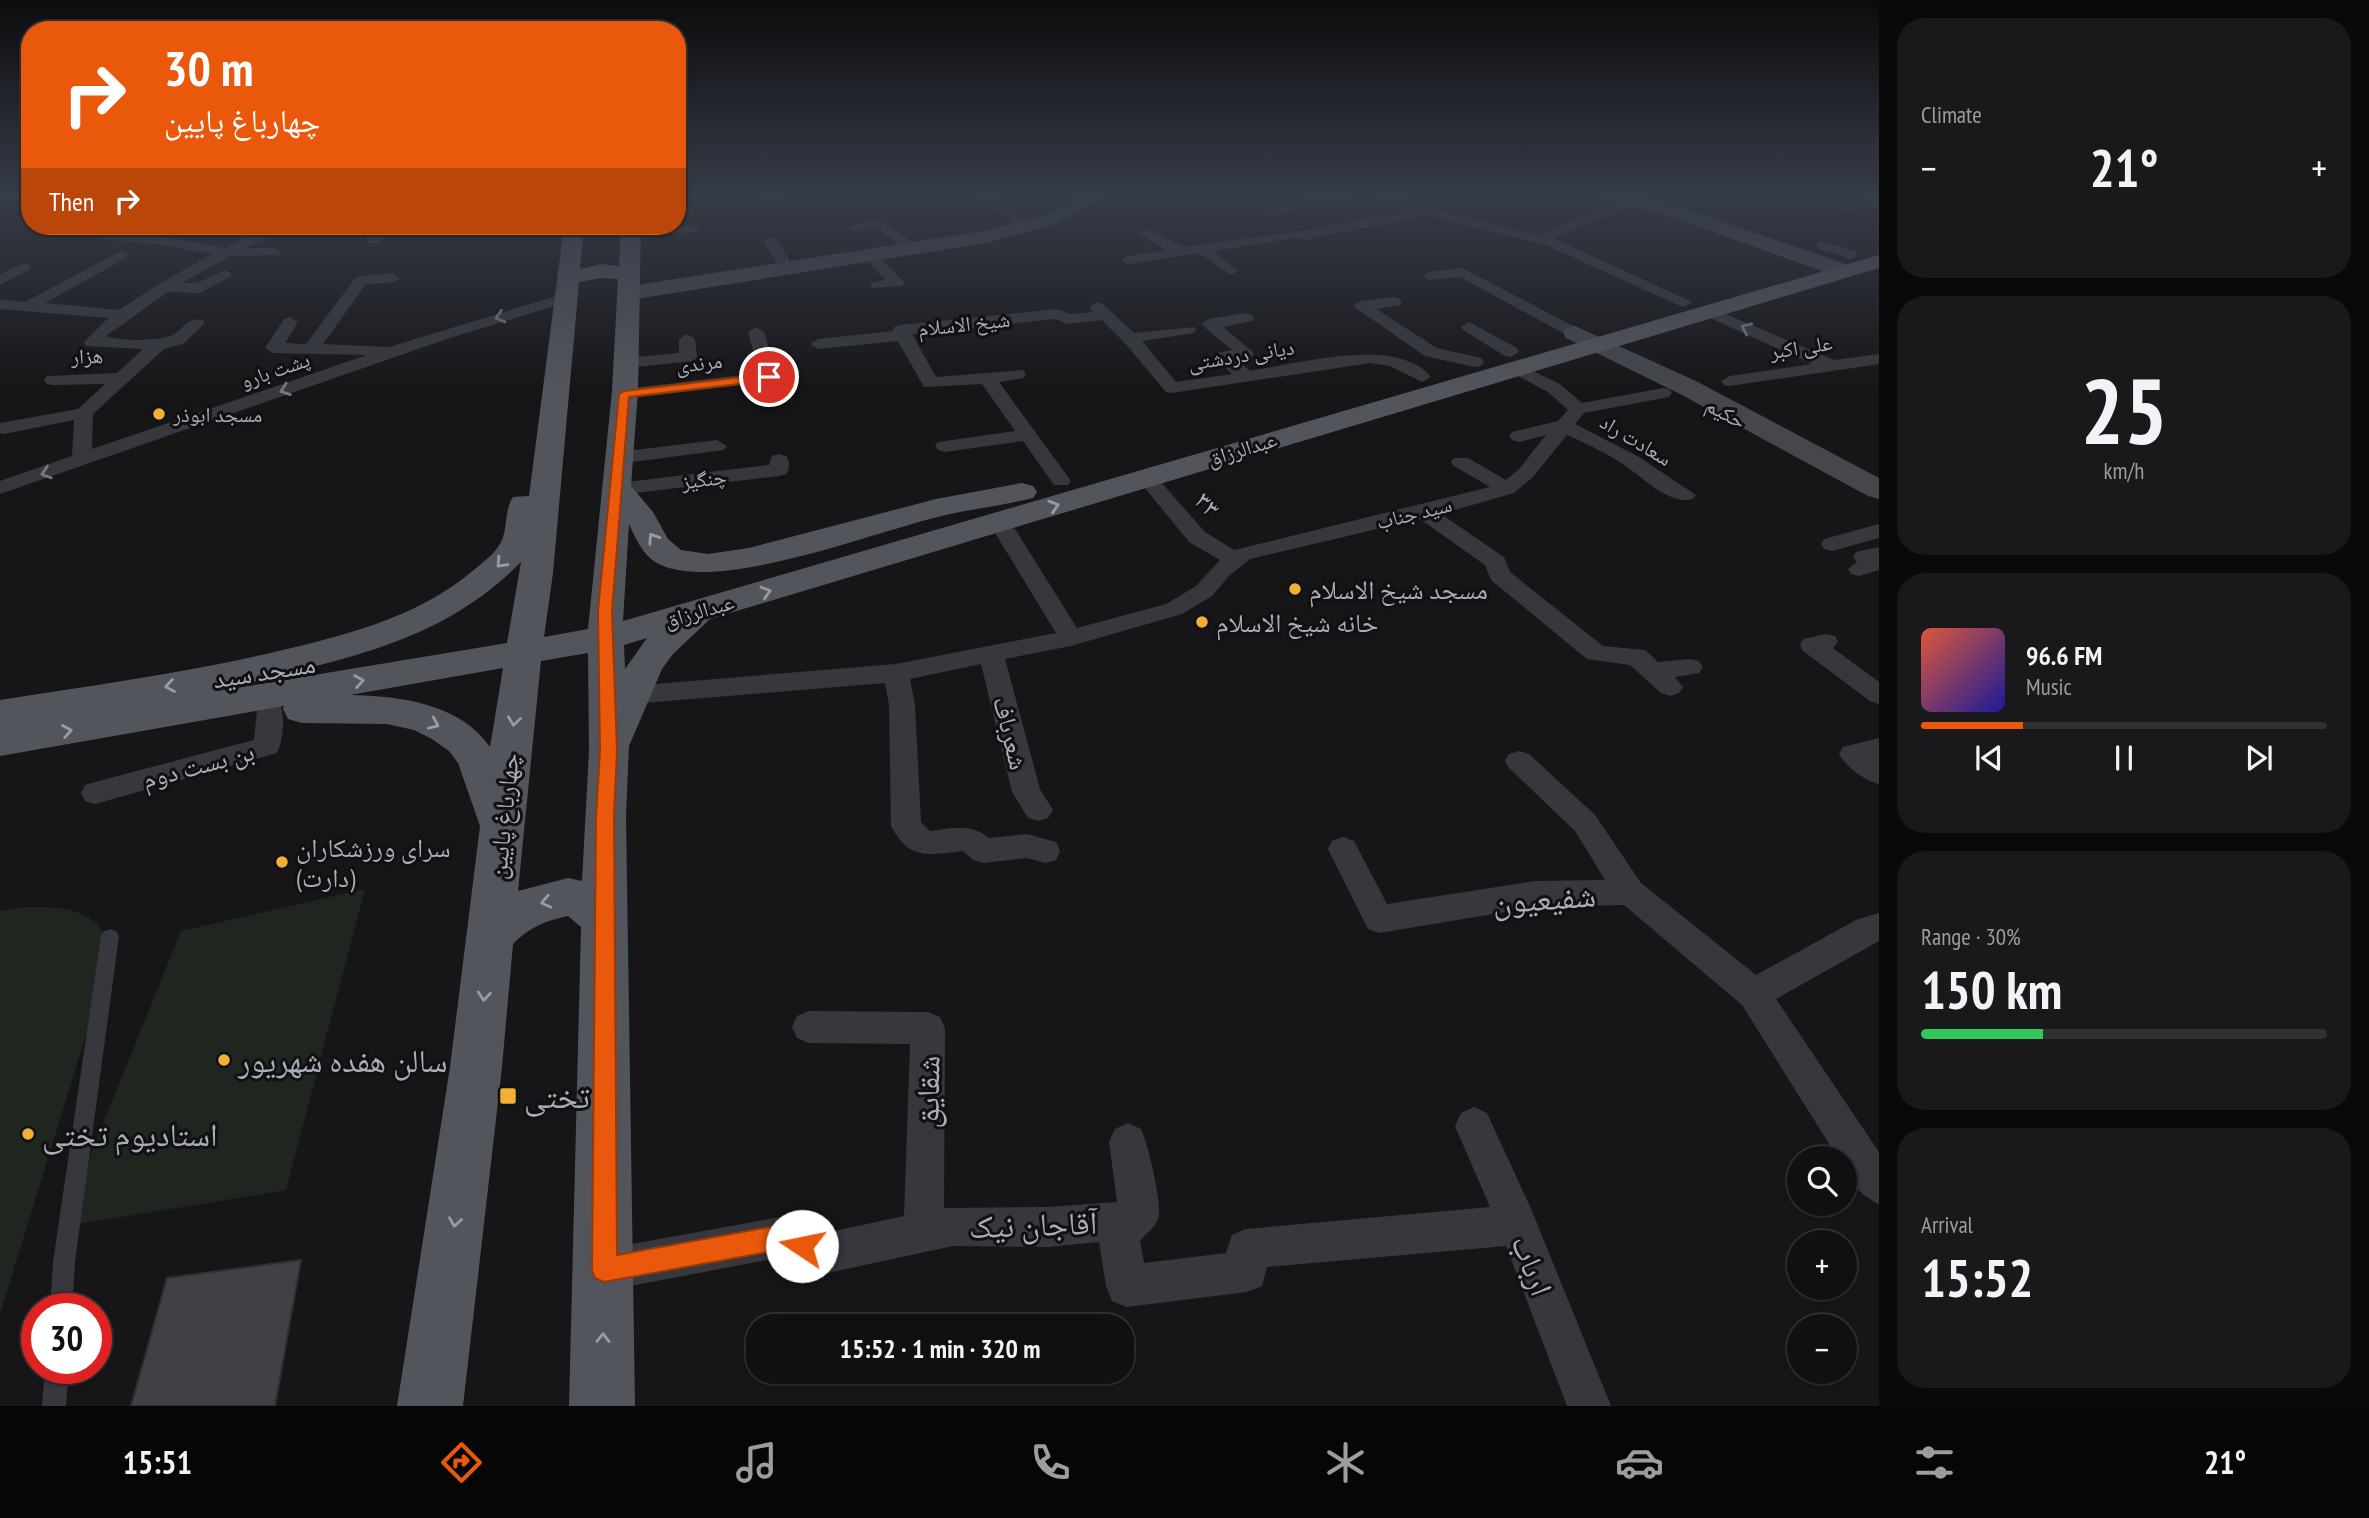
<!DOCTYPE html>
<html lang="en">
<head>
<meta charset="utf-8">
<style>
	:root { --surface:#101012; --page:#19191b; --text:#f1f3f6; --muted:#9c9d9f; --line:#303032; --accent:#ea580c }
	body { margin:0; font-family:"PT Sans Narrow","Noto Naskh Arabic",sans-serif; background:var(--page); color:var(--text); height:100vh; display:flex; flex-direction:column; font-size:26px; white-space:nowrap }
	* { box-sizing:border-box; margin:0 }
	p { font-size:23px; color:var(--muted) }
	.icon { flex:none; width:38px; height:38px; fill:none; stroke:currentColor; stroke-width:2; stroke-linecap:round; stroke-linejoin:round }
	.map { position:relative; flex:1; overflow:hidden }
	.details { display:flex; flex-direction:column; gap:18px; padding:18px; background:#09090a; width:490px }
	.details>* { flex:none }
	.top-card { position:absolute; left:21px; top:21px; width:665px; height:214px; border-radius:28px; box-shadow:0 2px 5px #0004,0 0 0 2px var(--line); background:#ea580c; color:#fff; overflow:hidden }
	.controls { position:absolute; left:1787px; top:1146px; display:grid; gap:14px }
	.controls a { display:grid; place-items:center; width:70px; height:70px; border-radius:50%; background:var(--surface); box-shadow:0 2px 5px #0004,0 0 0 2px var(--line); font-size:35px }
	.speed { position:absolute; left:21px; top:1293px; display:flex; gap:14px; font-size:35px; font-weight:700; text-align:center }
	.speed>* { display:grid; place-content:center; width:91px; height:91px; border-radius:50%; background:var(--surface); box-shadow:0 2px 5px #0004,0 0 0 2px var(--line); line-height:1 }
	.speed .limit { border:10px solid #d22; background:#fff; color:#111 }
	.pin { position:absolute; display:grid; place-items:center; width:60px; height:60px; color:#fff; margin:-30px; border:4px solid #fff; border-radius:50%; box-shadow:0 2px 7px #0007 }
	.me { position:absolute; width:77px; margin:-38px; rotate:281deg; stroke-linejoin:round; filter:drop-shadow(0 0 5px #0008) }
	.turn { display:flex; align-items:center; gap:24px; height:147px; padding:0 28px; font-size:32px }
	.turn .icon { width:91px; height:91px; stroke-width:2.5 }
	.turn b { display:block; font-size:49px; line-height:60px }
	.then { display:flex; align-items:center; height:66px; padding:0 28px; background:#0003; gap:14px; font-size:26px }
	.big { font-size:52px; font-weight:600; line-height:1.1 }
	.details .widget { flex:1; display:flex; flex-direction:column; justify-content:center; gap:10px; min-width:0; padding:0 24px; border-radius:28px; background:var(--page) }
	.details .dial { align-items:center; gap:0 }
	.dial b { font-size:91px; line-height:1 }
	.song { display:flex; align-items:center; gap:21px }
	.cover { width:84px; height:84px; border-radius:10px; background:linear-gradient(135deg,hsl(10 70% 55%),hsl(240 70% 35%)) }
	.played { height:7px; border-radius:4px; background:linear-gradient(90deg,var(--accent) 25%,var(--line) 25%) }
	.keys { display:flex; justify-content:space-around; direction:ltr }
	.heat { display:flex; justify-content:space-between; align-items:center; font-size:38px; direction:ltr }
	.charge { height:10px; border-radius:5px; background:linear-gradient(90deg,#34c759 30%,var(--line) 0) }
	.trip { position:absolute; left:746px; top:1314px; width:388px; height:70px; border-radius:28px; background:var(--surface); box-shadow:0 2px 5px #0004,0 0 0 2px var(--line); font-weight:600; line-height:70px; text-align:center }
	.dock { display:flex; height:112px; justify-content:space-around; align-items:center; background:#060607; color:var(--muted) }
	.dock .icon { width:49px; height:49px }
	.dock .on { color:var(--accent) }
	.dock b { font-size:32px; color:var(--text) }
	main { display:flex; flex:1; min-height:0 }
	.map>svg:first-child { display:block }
	.green { fill:#1e261f }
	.building { fill:#404145; stroke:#303034; stroke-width:2 }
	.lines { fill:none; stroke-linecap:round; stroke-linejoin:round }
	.lane { fill:#37383d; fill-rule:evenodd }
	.street { fill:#37383d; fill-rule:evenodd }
	.secondary { fill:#45474d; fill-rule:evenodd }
	.primary { fill:#53555c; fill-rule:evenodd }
	.oneway { stroke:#757881 }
	.oneway2 { stroke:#979ba6 }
	.route { fill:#ea580c; stroke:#983908; stroke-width:2 }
	.poi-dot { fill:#f2b134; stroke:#111113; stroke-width:2.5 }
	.labels { text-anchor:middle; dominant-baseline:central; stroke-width:6; stroke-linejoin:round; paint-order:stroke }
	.far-street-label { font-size:21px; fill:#a8adb8; stroke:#111113 }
	.far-poi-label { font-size:21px; fill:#a8adb8; stroke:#111113; text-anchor:start }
	.street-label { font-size:26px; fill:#a8adb8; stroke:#111113 }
	.poi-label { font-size:26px; fill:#a8adb8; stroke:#111113; text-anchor:start }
	.near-street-label { font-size:32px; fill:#a8adb8; stroke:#111113 }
	.near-poi-label { font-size:32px; fill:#a8adb8; stroke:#111113; text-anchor:start }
</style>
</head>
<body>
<main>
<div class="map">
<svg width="1879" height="1406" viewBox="0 0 1879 1406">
	<rect width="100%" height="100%" fill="#161618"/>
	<path class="green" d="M365 889 286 1190 61 1227 181 931Z
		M24 907C50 907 88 906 103 932 107 938 109 947 111 954L0 1314V911Z"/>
	<path class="building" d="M301 1260 275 1406H131L167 1278Z"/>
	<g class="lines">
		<path class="lane" d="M110 929 116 931 119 936 75 1262 72 1309H50L53 1262 101 936 104 931Z
			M45 1368H69L66 1406H42Z"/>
		<path class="street" d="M0 193H30V201L0 197Z
			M757 193H790L789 196 767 199Z
			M947 193H960L954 197Z
			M971 193H985L1034 226 1027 230 1022 229Z
			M1069 193H1084L1094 200 1088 204Z
			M1327 193H1359L1358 196 1323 201 1273 216 1259 210 1261 207 1273 208Z
			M1368 193H1385L1424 207 1538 235 1635 193H1649L1639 203 1553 238 1692 302 1684 307 1678 305 1546 245 1422 214 1408 220 1315 237 1308 240 1296 238 1214 251 1238 271 1231 275 1199 253 1128 264 1121 260 1128 256 1167 250 1143 236 1141 233 1148 229 1183 247 1302 231 1409 210Z
			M1879 197V205L1843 212 1836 208 1838 205Z
			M880 220 918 246V252H908L877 228 854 232 847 228 854 224Z
			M692 225 699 229 697 232 631 238 624 234 631 230Z
			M267 226 328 228 335 232 328 236 272 234 247 248H275L282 252 280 255 230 256 182 283H197L225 270 232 274 230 277 200 293 168 292 106 336C116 341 161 342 174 334 185 327 189 316 203 320L205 323 183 344 164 349 93 414 92 449 367 355 273 353 265 348 284 319 290 317 298 322 285 343 306 344 356 277 392 273 400 278 392 283 366 284 323 344 389 347 560 295 565 293 573 298 570 301 444 340 0 494V481L72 456 74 420 4 434 0 433V423L78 409 105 384 53 385 47 384 44 380 47 376 117 373 143 349 86 346 84 342 108 318 0 309V299L25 302 121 251 126 252 128 255 126 258 45 303 119 310 159 284 212 254 151 243 104 240 97 236 99 233 151 235 225 248Z
			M380 226H395L377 243H367V237Z
			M770 237 775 238 796 270 794 273H784L782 270 763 241Z
			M1822 241 1856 252 1858 255 1851 259 1817 248V242Z
			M870 252 875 253 905 283 902 286 873 288 870 285 873 282 885 280 863 256Z
			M24 263 29 264 31 267 29 270 0 285V274Z
			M1462 268 1581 330 1583 333 1575 338 1569 336 1460 277 1429 280 1422 276 1429 272Z
			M1394 297 1400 299 1402 302 1400 305 1376 309 1437 348 1481 358 1484 362 1481 366 1475 367 1425 356 1353 306 1361 301Z
			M1097 302 1103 304 1134 333 1194 327 1196 330 1194 333 1142 341 1176 382 1232 374 1214 357 1217 353 1232 350 1201 324 1209 319 1246 313 1252 315 1254 318 1252 321 1223 327 1254 353 1252 357 1237 360 1250 371C1297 364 1397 335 1431 377L1422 382 1390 366 1370 363 1172 393 1166 392 1124 342 1102 320 1068 324 1055 319 912 334 936 377 1023 370 1026 374 1023 378 999 382 1071 481 1068 485H1054L1023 441 945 452 938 450 935 446 938 442 1015 431 982 384 924 387 898 341 818 349 810 344 818 339 893 331 894 327 900 325 1057 309 1070 314 1093 312 1089 307Z
			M1707 306 1834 360 1879 354V364L1730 386 1724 385 1721 381 1730 376 1812 364 1701 314 1699 311 1701 308Z
			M1469 322 1517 348 1519 352 1511 357 1505 356 1463 330 1461 327Z
			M756 327 764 332 776 371 786 372 789 376 786 380 624 399 615 394 624 389 759 373 748 332Z
			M687 334 695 339 697 357 694 361 626 368 617 363 626 358 679 353V339Z
			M1516 363 1560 384 1582 403 1663 388 1669 389 1672 393 1669 397 1584 413 1575 424 1639 457 1696 495 1693 499C1668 506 1641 475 1621 463 1604 452 1586 443 1567 435L1533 477 1514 493 1441 514 1504 557 1510 572 1603 646 1645 650 1658 662 1690 659 1699 661 1703 667 1699 673 1675 677 1683 687 1679 693 1670 696 1661 693 1630 665 1587 659 1491 580 1485 565 1420 519 1250 559 1230 575 1212 596 1182 614 1071 646 1005 659 1040 789 1053 810 1048 818 1038 821 1028 818 1012 792 981 664 910 679 915 705 921 822 930 831C954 828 970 823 989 838L1027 834 1056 842 1060 851 1056 860 1045 863 1027 858 984 863 973 860 963 851C928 855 910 861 891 826L889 705 885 683 631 704 622 701 618 695 622 689 631 686 896 664 1056 633 989 523 992 518H1008L1077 628 1166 604 1196 586 1220 560 1189 542 1140 482 1137 478 1140 474H1154L1205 532 1234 550 1490 487 1454 466 1451 462 1454 458H1468L1506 480 1519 469 1546 435 1519 442 1512 440 1509 436 1512 432 1558 421 1568 410 1548 392 1510 372 1507 368Z
			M717 440 727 446 724 450 618 464 611 462 608 458 611 454 618 452Z
			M779 454 786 456C790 462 790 468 786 474L779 476 618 495 611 493 608 489 611 485 618 483 769 465 772 456Z
			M1879 524V538L1832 551 1824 549 1821 544 1824 539Z
			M1879 547V570L1859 576 1851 574 1848 569 1857 562 1853 557 1856 552Z
			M1826 634 1835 636 1838 642 1833 648 1879 682V704L1870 701 1803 651 1800 645 1803 639Z
			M270 701 279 703C286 715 283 741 277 753L95 804 85 801 81 793 85 785 95 782 254 740 257 710 261 703Z
			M1879 738V784C1864 780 1847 768 1839 754L1843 747Z
			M1519 751 1529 754 1595 815 1641 883 1756 975 1856 920 1879 913V941L1776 999 1879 1152V1204C1862 1197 1844 1178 1844 1158H1838L1742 1005 1624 905 1535 907 1379 933 1368 929 1328 849 1332 841 1343 837 1354 841 1387 904 1535 881 1605 880 1575 831 1509 768 1505 761 1509 754Z
			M809 1011 928 1012 940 1017 945 1028 944 1208 1048 1207 1117 1202 1109 1142 1115 1129 1128 1123 1141 1129C1148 1144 1161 1199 1159 1215 1157 1226 1147 1233 1140 1241L1144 1263 1226 1253 1232 1235 1246 1229 1490 1207 1455 1126 1461 1113 1474 1107 1487 1113 1532 1211 1611 1406H1567L1506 1246 1267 1267 1262 1286 1247 1292 1127 1307 1112 1301 1106 1286 1099 1242 1048 1247 953 1246 818 1275 783 1257 604 1291 589 1285 583 1270 589 1255 604 1249 786 1216 821 1234 904 1216 910 1044 809 1043 797 1038 792 1027 797 1016Z"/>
		<path class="secondary" d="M1088 193H1111L1057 224 985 243 630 300 622 298 619 293 622 288 630 286 984 231 1043 216Z
			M1599 193H1627L1694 212 1852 266 1855 271 1852 276H1836L1680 220 1601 197Z
			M1575 326 1698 382 1879 478V499L1868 496 1680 394 1566 338 1563 333 1566 328Z"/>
		<path class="primary" d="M564 226H584L580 269 601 264 619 266 621 226H641L638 391 631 486 653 512 668 539 681 550 708 554 749 548 936 499 1022 483 1033 486 1037 492 1033 498C1001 506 969 509 938 517 871 533 722 592 661 565 644 558 636 539 629 524L623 621 1879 255V268L710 619 673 654 662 669 629 746 626 816 635 1406H569L581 927 568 916C545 921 530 927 513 944L502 1067 463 1406H397L450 1067 480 826 458 763 449 751 432 739 414 730 387 724 302 723 288 719 283 709 284 706 0 756V700C89 686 178 674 266 654 339 637 417 619 475 569 483 562 492 556 498 547 509 533 503 512 513 497L529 496ZM601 278 618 279 612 391 588 629 544 637 553 573 579 282ZM521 562 507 643 218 691C330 660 435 649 521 562ZM647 638 625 669 624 645ZM588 653 589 751 582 881 568 878 518 891 541 661ZM503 668 490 747C460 703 399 696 350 695Z"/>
	</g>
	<defs><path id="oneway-chevron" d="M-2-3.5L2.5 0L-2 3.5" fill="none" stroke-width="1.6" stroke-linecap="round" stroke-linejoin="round" transform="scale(1.75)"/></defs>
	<g class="oneway">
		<use href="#oneway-chevron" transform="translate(500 317) rotate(163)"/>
		<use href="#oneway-chevron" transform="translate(1746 328) rotate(-156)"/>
		<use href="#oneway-chevron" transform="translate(285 390) rotate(161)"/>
		<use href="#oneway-chevron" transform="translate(46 473) rotate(162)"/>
	</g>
	<g class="oneway2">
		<use href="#oneway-chevron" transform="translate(1054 506) rotate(-17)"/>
		<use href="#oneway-chevron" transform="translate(653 538) rotate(-123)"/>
		<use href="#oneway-chevron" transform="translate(501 563) rotate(133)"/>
		<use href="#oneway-chevron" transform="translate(766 592) rotate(-16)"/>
		<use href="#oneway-chevron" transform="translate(359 681) rotate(-10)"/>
		<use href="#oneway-chevron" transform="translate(170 686) rotate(171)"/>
		<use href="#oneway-chevron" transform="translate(514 721) rotate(98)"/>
		<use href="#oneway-chevron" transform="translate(434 724) rotate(24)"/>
		<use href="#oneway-chevron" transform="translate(67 731) rotate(-10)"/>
		<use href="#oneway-chevron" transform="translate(546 902) rotate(167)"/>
		<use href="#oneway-chevron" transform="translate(484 996) rotate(96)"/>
		<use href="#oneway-chevron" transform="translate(455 1222) rotate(98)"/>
		<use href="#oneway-chevron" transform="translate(603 1338) rotate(-89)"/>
	</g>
	<linearGradient id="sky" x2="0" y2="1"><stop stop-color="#0c0c0d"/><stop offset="0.5" stop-color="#363c48"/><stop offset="1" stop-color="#363c48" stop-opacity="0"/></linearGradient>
	<rect width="1879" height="389" fill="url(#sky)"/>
	<path class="route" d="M769 374 775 377 773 380 629 397 612 611 617 751 614 816 617 1255 786 1224 811 1237 814 1246 811 1255 802 1258 784 1249 604 1282 595 1278 592 1270 596 816 600 751 598 611 619 394 624 391Z"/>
	<g class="poi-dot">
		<circle cx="159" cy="414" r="7"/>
		<circle cx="1295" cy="589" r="7"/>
		<circle cx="1202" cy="622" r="7"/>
		<circle cx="282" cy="862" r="7"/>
		<circle cx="224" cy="1060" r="7"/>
		<rect x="499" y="1087" width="18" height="18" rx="3.5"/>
		<circle cx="28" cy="1134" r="7"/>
	</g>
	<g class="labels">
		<g class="far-street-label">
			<text transform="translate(964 324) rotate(-6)">شیخ الاسلام</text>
			<text transform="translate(1801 347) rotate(-9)">علی اکبر</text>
			<text transform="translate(1241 355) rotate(-9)">دیانی دردشتی</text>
			<text transform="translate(87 356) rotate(-2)">هزار</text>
			<text transform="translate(699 363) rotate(-7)">مرندی</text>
			<text transform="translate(275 370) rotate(-19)">پشت بارو</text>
			<text transform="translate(1726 413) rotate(28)">حکیم</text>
			<text transform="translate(1636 440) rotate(31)">سعادت راد</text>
			<text transform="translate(1242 449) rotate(-17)">عبدالرزاق</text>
			<text transform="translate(704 479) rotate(-7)">چنگیز</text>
			<text transform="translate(1414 513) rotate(-14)">سید جناب</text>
			<text transform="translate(699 611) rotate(-16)">عبدالرزاق</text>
		</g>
		<g class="far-poi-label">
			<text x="173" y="414">مسجد ابوذر</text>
		</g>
		<g class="street-label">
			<text transform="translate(1208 504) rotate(47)">۳۳</text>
			<text transform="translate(264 671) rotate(-9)">مسجد سید</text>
			<text transform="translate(1011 733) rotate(76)">شعرباف</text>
			<text transform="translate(198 765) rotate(-15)">بن بست دوم</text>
			<text transform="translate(503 816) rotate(-84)">چهارباغ پایین</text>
		</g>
		<g class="poi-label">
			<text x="1309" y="589">مسجد شیخ الاسلام</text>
			<text x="1216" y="622">خانه شیخ الاسلام</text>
			<text x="296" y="847">سرای ورزشکاران<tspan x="296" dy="30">(دارت)</tspan></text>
		</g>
		<g class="near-street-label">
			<text transform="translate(1544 898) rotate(-4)">شفیعیون</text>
			<text transform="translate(927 1092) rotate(-89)">شقایق</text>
			<text transform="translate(1033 1224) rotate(-2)">آقاجان نیک</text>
			<text transform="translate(1533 1265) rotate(69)">ارباب</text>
		</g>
		<g class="near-poi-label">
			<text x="238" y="1060">سالن هفده شهریور</text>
			<text x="524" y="1096">تختی</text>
			<text x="42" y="1134">استادیوم تختی</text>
		</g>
	</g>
</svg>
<div class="controls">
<a><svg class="icon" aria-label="search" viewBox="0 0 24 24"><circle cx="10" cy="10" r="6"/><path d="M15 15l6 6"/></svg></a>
<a>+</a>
<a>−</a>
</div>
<div class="speed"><div class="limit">30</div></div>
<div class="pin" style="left:769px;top:377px;background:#d93025"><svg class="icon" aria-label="arrive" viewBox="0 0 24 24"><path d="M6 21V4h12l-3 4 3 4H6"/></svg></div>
<svg class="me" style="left:802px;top:1246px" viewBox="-20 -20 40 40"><circle r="19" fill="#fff"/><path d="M0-13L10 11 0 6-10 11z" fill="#ea580c"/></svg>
<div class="trip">15:52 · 1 min · 320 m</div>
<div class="top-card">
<div class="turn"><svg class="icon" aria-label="right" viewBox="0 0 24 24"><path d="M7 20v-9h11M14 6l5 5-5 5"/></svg><div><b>30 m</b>چهارباغ پایین</div></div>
<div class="then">Then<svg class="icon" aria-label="right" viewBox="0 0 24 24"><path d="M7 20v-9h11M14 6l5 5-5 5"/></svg></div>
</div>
</div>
<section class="details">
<div class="widget"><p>Climate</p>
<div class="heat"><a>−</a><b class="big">21°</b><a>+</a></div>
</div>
<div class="widget dial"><b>25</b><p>km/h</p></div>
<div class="widget">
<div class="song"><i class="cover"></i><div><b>96.6 FM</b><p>Music</p></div></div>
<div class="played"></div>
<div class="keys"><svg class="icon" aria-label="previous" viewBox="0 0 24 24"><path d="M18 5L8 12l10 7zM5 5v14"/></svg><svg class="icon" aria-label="pause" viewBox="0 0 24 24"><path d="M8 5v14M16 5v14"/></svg><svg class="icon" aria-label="next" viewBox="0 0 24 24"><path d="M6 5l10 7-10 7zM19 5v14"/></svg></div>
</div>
<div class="widget"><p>Range · 30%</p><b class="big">150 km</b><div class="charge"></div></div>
<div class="widget"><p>Arrival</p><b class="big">15:52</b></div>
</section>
</main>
<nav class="dock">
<b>15:51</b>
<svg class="icon on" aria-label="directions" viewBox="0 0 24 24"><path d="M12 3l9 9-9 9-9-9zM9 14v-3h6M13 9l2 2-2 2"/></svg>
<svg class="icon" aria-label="music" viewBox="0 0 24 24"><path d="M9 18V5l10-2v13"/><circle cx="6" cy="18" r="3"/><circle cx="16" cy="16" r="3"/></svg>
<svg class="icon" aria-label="phone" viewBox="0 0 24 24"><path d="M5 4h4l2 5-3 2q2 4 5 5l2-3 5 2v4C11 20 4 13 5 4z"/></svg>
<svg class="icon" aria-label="climate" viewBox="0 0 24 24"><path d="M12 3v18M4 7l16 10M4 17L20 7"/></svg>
<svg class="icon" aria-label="car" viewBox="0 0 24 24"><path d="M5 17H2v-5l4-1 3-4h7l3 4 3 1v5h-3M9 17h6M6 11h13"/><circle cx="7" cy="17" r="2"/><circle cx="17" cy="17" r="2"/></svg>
<svg class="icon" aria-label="filters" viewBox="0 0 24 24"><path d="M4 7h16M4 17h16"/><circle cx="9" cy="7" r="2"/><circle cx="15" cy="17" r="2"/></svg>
<b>21°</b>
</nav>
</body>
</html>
